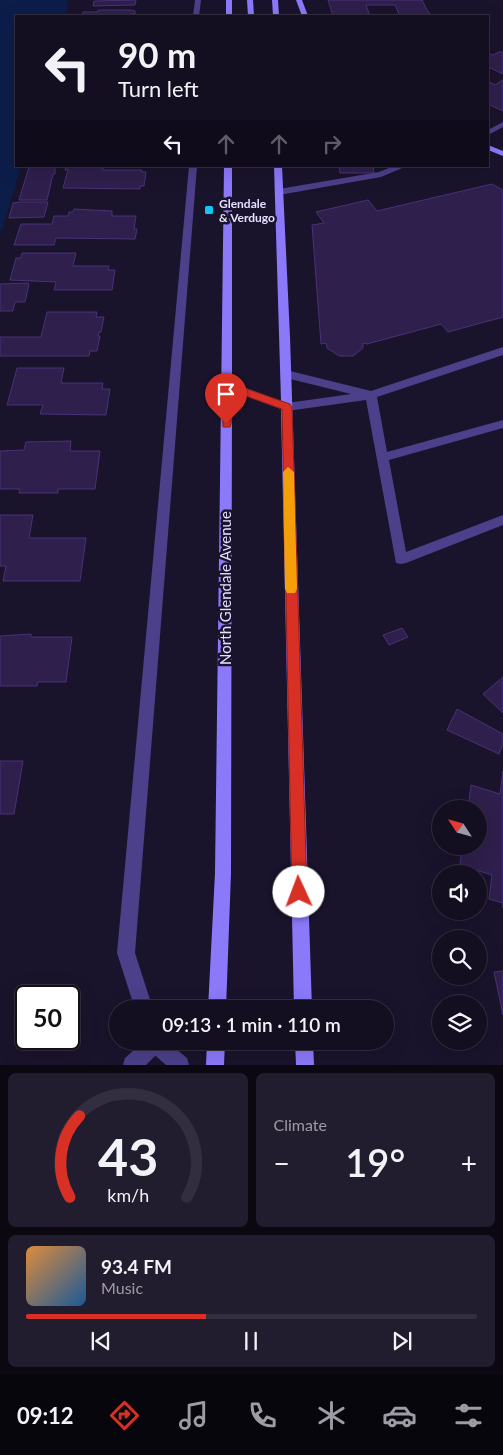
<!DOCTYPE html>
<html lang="en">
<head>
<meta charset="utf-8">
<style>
	:root { --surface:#140e21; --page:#211c2e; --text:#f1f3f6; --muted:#9d9ca5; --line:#332e3f; --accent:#d93025 }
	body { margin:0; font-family:Lato,sans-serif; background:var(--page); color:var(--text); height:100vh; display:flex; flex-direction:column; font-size:19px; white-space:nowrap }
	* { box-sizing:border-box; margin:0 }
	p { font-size:16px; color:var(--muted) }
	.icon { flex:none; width:28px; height:28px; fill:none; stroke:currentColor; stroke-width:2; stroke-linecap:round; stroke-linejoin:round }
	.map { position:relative; height:1065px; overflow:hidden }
	.drawer { display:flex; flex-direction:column; gap:8px; padding:8px; background:#0b0812; flex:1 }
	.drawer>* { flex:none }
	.banner { position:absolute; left:15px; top:15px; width:474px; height:152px; border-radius:0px; box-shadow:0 5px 20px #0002,0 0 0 1px var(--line); background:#140e21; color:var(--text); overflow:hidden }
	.needle { width:32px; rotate:306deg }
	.tools { position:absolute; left:432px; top:800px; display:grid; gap:10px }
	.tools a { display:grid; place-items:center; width:55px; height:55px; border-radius:50%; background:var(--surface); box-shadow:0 5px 20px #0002,0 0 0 1px var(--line); font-size:25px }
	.speed { position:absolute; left:15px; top:985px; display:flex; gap:10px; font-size:25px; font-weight:700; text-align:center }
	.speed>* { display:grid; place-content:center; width:65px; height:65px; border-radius:50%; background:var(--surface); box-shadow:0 5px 20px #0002,0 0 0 1px var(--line); line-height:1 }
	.speed .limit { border:2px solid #111; border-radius:8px; background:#fff; color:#111 }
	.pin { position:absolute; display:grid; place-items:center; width:42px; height:42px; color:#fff; margin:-51px -21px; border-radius:50% 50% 50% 0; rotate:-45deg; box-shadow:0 0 5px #0007 }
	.pin .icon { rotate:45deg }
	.me { position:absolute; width:55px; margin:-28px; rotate:358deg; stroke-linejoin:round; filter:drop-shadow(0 0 4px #0008) }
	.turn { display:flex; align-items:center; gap:18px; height:105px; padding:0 20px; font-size:22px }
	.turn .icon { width:65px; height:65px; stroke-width:2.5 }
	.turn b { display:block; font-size:35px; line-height:42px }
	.lanes { display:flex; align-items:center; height:48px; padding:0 20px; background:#0003; justify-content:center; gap:25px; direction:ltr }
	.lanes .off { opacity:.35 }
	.big { font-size:38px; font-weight:600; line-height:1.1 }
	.drawer .widget { flex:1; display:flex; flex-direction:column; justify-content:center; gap:8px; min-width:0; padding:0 18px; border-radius:8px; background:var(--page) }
	.drawer .dial { align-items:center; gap:0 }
	.dial svg { height:130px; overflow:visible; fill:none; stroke:var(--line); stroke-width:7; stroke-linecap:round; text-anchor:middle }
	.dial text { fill:var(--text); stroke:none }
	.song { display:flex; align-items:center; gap:15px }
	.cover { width:60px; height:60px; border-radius:8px; background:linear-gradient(135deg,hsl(30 70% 55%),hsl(210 70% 35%)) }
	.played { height:5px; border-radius:2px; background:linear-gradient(90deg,var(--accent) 40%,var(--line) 40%) }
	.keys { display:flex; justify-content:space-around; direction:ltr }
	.heat { display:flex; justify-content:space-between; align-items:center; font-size:28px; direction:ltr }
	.drawer .tiles { flex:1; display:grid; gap:8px; grid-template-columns:1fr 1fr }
	.widget:last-child { grid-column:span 2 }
	.trip { position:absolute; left:109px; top:1000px; width:285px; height:50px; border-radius:25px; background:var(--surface); box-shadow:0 5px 20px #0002,0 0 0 1px var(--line); font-weight:600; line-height:50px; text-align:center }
	.dock { display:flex; height:80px; justify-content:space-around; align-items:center; background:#08060d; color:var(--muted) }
	.dock .icon { width:35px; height:35px }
	.dock .active { color:var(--accent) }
	.dock b { font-size:22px; color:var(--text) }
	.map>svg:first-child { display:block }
	.water { fill:#0d1d4a }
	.building { fill:#2e1f4c; stroke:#483278 }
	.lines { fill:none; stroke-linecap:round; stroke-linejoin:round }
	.lane { fill:#4b4089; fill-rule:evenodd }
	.street { fill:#4b4089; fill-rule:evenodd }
	.secondary { fill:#8b79fa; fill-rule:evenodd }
	.route { fill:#d93025; stroke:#8d1f18 }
	.slow { fill:#f59e0b }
	.poi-dot { fill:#12c6f7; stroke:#1a132c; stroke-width:2 }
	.labels { text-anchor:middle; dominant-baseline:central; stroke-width:5; stroke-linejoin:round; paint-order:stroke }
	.far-poi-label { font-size:12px; font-weight:bold; fill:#e6dffe; stroke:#1a132c; text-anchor:start }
	.street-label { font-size:15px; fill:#e6dffe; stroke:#1a132c }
</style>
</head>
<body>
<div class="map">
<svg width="503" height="1065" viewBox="0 0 503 1065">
	<rect width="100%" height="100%" fill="#1a132c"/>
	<path class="water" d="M0 0H68L66 16H16V166H21L0 236Z"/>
	<path class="building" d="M136 0 135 5 93 6 94 1Z
		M328 0H422L428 12 433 16H400L395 5H366L370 16H333Z
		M98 10H131L135 11V14H130V16H73H82L83 12H98Z
		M499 52H503V74L488 67V53L493 55Z
		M503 80V111L488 104V81L495 85Z
		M55 166V174H53L47 200H19L29 167Z
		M66 166H103V170H142L141 172H146L144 186H140V189L63 188 68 170H65Z
		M339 166H373L374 173H340Z
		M492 184 503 190V317L448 332 441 324 367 344 363 343V348L353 356H339L327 348 326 343 321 344 312 225 324 223 316 212 368 200 377 211Z
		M20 202H48L44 217 9 218 13 203Z
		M74 209 112 211V216H136L134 229H137L135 239 56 238 54 245H14L21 224H52L54 216H68L69 212H73Z
		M22 253H76L73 266H109L108 270H115L112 290H54L56 282 10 280 16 258H21Z
		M28 283 29 284 25 302H15L13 311H0V284Z
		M47 312H97L96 317H104L101 332H99L98 336H100L97 351H90L89 356H0V337H41Z
		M17 368H64L61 383H103L102 389H110L106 415 40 414 43 405H7Z
		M71 441 70 451H100L95 489H58V493H19L20 489H0V451L24 450 26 442Z
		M0 515H33L29 538H86L80 581H3L6 566H0Z
		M402 628 408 637 389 645 383 635Z
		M31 634V637H72L66 682H38L37 686H0V636Z
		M503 677V713L483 694Z
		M457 709 503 734V744L499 754 447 730Z
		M0 761H23L14 814H0Z
		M503 771V908V903L489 899 492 875 460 865 462 846H479V809H468L471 785 500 794Z
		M503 971V1015L494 972Z"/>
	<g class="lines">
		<path class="lane" d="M503 122V127L488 135V130Z
			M394 166H407L381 177 279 195 275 192 279 189 379 172Z
			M503 347V355L377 397 387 452 503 420V428L389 460 406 552 503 515V525L406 563 401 564 396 563 366 400 287 411 283 410 281 407 283 404 287 403 351 394 286 378 281 374 286 370 371 391Z
			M144 1041H163L164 1044 161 1050 146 1065H123L125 1058Z"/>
		<path class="street" d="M195 0H201L199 16H193Z
			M189 166H197L135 953 153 1009H135L117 953Z
			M145 1041H166L187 1058 189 1065H166L149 1050Z"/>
		<path class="secondary" d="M226 0H232V16H226Z
			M247 0H253L254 16H248Z
			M272 0H278L279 16H273Z
			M296 0H302L308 16H302Z
			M488 145 503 151V156L488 150Z
			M224 166H232V383L281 401 274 166H282L290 337 312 1009H294L281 409 232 391 231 873 226 1009H208L215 873Z
			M207 1041H225L224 1065H206Z
			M295 1041H313L314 1065H296Z"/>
	</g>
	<path class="route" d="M227 382 290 404 292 407 307 892 304 898 299 900 294 898 292 892 282 409 232 391 231 424 230 427H223L222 385Z"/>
	<path class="slow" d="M288 467 294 472 297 589 295 593H287L285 589 283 472Z"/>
	<rect class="poi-dot" x="204" y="205" width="10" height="10" rx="2.5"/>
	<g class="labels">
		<g class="far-poi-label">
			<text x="219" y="203">Glendale<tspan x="219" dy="14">&amp; Verdugo</tspan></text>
		</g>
		<g class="street-label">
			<text transform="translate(225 588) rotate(-90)">North Glendale Avenue</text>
		</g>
	</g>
</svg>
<div class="tools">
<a><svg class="needle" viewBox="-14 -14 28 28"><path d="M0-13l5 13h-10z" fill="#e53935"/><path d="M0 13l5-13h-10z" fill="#9d9ca5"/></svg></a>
<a><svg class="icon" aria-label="sound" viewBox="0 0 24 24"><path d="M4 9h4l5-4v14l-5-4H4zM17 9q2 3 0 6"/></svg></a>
<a><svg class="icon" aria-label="search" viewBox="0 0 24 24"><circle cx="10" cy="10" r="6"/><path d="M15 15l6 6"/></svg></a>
<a><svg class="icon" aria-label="layers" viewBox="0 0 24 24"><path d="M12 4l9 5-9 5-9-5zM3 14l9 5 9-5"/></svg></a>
</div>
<div class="speed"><div class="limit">50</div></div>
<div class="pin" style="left:226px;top:424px;background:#d93025"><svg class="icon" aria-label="arrive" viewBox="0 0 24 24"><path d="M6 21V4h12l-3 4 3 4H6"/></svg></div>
<svg class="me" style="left:299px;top:892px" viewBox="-20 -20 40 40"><circle r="19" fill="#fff"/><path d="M0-13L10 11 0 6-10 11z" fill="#d93025"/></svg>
<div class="trip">09:13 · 1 min · 110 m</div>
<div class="banner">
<div class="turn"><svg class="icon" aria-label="left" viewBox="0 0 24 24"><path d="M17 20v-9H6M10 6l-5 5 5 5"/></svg><div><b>90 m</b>Turn left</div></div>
<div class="lanes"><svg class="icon" aria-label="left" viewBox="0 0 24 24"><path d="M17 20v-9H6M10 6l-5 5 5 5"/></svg><svg class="icon off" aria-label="ahead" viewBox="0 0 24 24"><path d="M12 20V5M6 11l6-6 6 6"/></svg><svg class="icon off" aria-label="ahead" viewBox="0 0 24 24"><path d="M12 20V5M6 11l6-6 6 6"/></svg><svg class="icon off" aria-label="right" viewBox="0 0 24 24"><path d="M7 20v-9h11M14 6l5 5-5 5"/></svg></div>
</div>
</div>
<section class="drawer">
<div class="tiles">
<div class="widget dial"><svg viewBox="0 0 100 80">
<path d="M14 69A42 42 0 1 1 86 69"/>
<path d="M14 69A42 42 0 0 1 20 19" stroke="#d93025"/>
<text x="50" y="56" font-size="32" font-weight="700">43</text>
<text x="50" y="72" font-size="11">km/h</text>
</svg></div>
<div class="widget"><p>Climate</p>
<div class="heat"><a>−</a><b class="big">19°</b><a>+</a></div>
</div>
<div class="widget">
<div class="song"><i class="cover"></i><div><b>93.4 FM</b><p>Music</p></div></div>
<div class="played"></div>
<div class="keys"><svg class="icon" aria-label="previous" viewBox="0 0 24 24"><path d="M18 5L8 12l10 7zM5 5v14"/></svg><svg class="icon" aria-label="pause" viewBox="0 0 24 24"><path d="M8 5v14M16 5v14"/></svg><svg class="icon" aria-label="next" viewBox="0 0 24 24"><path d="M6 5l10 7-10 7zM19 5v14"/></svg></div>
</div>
</div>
</section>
<nav class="dock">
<b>09:12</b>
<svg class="icon active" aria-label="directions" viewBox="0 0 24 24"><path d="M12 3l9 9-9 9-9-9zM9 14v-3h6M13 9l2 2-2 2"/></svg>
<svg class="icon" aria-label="music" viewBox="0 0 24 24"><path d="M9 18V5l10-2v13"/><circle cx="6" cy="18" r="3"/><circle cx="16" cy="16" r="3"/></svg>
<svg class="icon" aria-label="phone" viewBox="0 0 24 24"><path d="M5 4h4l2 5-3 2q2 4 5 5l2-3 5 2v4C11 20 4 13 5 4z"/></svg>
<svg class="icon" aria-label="climate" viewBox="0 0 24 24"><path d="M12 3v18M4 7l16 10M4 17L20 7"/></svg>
<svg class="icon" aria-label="car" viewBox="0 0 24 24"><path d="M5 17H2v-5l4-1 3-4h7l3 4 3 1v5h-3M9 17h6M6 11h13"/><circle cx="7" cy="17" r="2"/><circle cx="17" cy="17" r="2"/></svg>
<svg class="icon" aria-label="filters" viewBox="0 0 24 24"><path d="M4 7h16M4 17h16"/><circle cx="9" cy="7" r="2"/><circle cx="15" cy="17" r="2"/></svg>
</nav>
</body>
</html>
